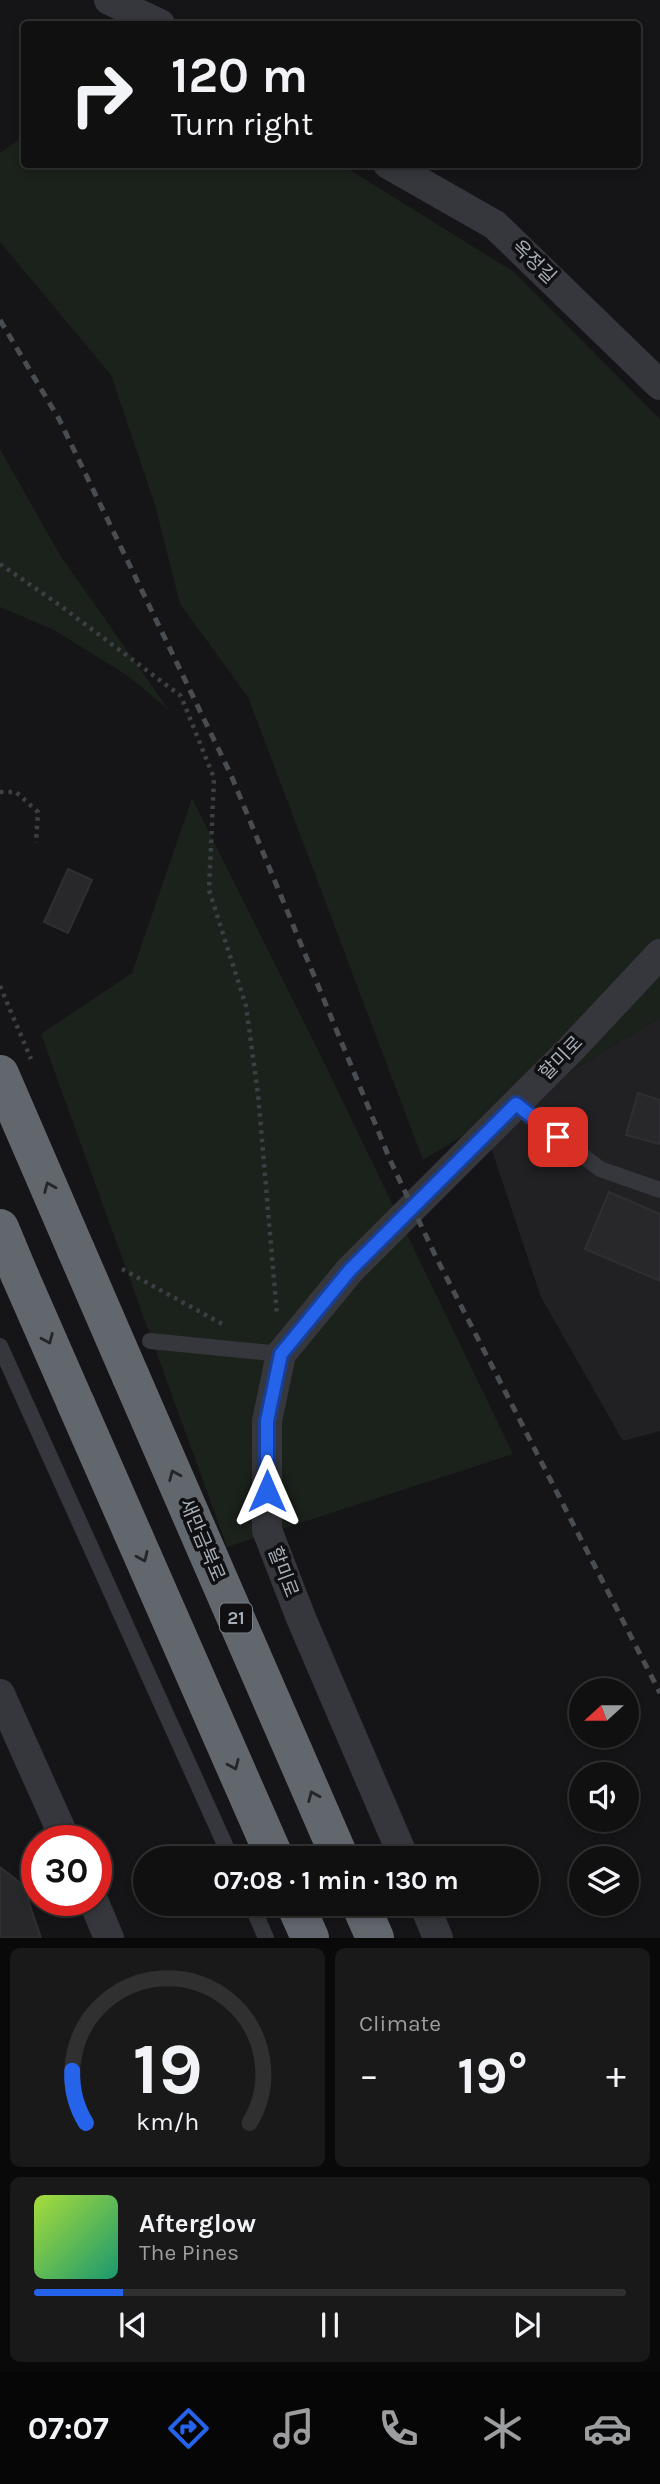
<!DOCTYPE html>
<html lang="en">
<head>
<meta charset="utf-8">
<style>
	:root { --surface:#101011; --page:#19191a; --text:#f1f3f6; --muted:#9c9d9f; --line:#303031; --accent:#2563eb }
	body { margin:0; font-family:Karla,"Noto Sans KR",sans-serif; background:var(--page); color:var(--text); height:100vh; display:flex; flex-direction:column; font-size:26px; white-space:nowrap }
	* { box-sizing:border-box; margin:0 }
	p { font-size:23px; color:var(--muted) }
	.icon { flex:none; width:38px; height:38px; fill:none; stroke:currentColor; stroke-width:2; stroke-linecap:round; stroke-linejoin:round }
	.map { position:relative; height:1938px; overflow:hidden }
	.details { display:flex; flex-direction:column; gap:10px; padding:10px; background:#090909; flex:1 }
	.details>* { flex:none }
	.hud { position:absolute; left:21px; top:21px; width:620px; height:147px; border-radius:7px; box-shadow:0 4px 10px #0003,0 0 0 2px var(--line); background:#101011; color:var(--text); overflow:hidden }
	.needle { width:46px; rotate:249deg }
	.fabs { position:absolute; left:569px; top:1678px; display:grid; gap:14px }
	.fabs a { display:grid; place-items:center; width:70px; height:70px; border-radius:50%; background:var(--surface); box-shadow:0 4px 10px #0003,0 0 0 2px var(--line); font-size:35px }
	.speed { position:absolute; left:21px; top:1825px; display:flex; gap:14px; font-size:35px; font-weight:700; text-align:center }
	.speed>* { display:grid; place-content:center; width:91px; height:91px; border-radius:50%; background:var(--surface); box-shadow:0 4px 10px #0003,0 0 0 2px var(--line); line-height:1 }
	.speed .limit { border:10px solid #d22; background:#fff; color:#111 }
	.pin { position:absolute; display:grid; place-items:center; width:60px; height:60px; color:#fff; margin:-30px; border-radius:14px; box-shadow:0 4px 10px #0006 }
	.me { position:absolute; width:77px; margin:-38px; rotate:0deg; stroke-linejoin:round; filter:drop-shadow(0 0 5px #0008) }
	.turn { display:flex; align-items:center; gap:24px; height:147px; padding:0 35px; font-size:32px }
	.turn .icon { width:91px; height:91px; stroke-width:2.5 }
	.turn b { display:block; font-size:49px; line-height:60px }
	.big { font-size:52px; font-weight:700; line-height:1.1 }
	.details .card { flex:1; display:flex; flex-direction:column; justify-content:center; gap:10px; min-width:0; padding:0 24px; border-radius:10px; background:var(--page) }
	.details .dial { align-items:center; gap:0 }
	.dial svg { height:182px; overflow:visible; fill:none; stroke:var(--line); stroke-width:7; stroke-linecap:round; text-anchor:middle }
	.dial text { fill:var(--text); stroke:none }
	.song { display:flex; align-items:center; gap:21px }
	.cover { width:84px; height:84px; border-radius:10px; background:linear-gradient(135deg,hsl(80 70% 55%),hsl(160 70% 35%)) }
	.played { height:7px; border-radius:4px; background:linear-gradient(90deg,var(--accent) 15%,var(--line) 15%) }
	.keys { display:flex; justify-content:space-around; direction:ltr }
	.heat { display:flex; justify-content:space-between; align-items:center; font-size:38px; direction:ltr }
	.details .tiles { flex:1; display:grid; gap:10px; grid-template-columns:1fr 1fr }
	.card:last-child { grid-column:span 2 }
	.trip { position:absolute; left:133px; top:1846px; width:406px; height:70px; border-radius:35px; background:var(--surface); box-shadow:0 4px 10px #0003,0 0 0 2px var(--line); font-weight:700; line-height:70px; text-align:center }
	.tab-bar { display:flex; height:112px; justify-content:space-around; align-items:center; background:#060607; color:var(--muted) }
	.tab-bar .icon { width:49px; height:49px }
	.tab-bar .active { color:var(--accent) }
	.tab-bar b { font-size:32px; color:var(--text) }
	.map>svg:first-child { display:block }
	.built { fill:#212124 }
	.green { fill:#1b211b }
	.building { fill:#28282b; stroke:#2f2f33; stroke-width:2 }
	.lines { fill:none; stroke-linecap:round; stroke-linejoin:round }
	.path { stroke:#3c3f43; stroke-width:4.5; stroke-dasharray:3.5 5; stroke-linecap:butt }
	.lane { stroke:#36373c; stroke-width:16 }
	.street { stroke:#36373c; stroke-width:30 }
	.highway { stroke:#62666d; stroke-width:38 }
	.rail { stroke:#494c51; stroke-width:5; stroke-dasharray:9 7; stroke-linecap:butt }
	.highway-bridge { stroke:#62666d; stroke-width:38 }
	.oneway { stroke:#242629 }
	.route-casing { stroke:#184099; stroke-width:18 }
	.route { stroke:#2563eb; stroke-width:12 }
	.labels { text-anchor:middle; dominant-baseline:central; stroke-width:7; stroke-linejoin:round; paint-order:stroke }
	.shield { fill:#101012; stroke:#797f86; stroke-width:2 }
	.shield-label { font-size:18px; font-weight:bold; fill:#a6aeb7 }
	.street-label { font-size:19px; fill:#a6aeb7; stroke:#101012 }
</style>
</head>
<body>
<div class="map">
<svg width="660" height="1938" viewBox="0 0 660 1938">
	<rect width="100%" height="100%" fill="#151517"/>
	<path class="built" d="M660 1017V1431L623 1441 541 1297 483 1124Z"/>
	<path class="green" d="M24 136V164L342 165 514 272 660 419V1017L423 1160 248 697 180 604 155 505 111 375 0 242V153Z
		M0 449 60 555 169 710 128 676 54 630 0 607Z
		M192 798 320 1054 513 1454 227 1547 41 1034 132 973Z"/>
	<path class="building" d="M68 869 92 880 68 933 44 922Z
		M638 1093 660 1100V1144L626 1135Z
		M609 1192 660 1214V1281L585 1249Z
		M0 1867 23 1885 41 1938H0Z"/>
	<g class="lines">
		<path class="path" d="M0 564 58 604 181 696 214 778 209 890 246 1006 258 1094 277 1315
			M0 792H16L38 812 36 843
			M0 986 31 1059
			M122 1269 224 1325"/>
		<path class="lane" d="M516 1104 600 1169 660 1190
			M150 1341 281 1354
			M0 1346 231 1858
			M251 1904 266 1938"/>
		<path class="street" d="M109 0 160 24
			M388 164 495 225 660 385
			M0 1694 66 1841
			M404 1858 301 1618 267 1530V1421L281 1354 350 1270 571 1049 660 954
			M93 1900 109 1938
			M424 1904 438 1938"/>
		<path class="highway" d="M0 1074 76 1250
			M0 1228 20 1276
			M131 1377 340 1858
			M76 1404 275 1858
			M295 1904 310 1938
			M360 1904 375 1938"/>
		<path class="rail" d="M0 320 59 419 231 775 391 1162 436 1257 660 1693"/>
		<path class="highway-bridge" d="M76 1250 131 1377
			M20 1276 76 1404"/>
	</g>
	<defs><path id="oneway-chevron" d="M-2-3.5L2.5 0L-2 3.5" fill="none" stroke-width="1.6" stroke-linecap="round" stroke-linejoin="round" transform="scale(1.75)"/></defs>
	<g class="oneway">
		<use href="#oneway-chevron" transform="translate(49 1187) rotate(-113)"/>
		<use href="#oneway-chevron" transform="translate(48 1339) rotate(67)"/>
		<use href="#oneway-chevron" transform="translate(174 1475) rotate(-113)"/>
		<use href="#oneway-chevron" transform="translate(143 1557) rotate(66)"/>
		<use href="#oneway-chevron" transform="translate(234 1765) rotate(66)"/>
		<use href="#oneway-chevron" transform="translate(313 1796) rotate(-113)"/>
	</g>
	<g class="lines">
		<g class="route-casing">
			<path id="route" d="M267 1491V1421L281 1354 350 1270 516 1104 558 1137"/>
		</g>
		<use href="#route" class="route"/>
	</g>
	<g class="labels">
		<rect class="shield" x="220" y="1603.5" width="32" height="29" rx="5"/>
		<g class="shield-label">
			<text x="236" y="1618">21</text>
		</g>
		<g class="street-label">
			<text transform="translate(534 262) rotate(44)">옥정길</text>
			<text transform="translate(561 1058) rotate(-46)">할미로</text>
			<text transform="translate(202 1540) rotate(67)">새만금북로</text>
			<text transform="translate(283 1572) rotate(69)">할미로</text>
		</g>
	</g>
</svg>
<div class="fabs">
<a><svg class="needle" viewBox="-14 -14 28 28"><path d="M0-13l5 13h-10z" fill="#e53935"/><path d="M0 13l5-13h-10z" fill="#9c9d9f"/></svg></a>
<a><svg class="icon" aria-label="sound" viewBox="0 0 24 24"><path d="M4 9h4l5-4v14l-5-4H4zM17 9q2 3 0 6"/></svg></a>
<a><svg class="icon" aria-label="layers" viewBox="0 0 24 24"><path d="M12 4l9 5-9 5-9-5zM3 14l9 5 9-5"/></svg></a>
</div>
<div class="speed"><div class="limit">30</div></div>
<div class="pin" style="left:558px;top:1137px;background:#d93025"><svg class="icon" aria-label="arrive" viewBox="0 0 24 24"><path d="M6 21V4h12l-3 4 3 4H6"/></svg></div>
<svg class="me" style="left:267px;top:1491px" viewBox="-20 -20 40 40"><path d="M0-17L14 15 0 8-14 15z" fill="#2563eb" stroke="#fff" stroke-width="4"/></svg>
<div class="trip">07:08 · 1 min · 130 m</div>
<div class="hud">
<div class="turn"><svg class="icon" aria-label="right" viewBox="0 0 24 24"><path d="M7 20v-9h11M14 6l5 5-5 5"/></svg><div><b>120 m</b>Turn right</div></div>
</div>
</div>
<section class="details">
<div class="tiles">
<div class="card dial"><svg viewBox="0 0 100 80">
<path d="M14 69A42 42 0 1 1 86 69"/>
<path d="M14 69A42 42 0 0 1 8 46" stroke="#2563eb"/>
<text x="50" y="56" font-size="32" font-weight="700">19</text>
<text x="50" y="72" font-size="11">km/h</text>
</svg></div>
<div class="card"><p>Climate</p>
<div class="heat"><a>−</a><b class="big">19°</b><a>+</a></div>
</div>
<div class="card">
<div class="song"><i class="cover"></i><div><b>Afterglow</b><p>The Pines</p></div></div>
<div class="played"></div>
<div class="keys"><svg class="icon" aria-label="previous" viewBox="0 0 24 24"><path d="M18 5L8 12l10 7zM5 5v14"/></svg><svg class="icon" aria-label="pause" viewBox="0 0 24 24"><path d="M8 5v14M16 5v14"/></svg><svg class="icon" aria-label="next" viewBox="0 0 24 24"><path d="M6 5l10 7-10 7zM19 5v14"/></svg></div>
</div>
</div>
</section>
<nav class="tab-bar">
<b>07:07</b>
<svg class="icon active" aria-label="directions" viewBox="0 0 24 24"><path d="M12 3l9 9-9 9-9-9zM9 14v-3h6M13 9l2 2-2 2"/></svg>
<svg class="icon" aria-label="music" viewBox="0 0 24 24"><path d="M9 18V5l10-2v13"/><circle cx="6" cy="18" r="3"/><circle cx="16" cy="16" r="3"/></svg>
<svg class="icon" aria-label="phone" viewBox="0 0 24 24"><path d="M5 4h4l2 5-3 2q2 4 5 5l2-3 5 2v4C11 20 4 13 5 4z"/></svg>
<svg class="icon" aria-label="climate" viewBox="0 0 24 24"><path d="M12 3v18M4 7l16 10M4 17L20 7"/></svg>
<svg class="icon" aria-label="car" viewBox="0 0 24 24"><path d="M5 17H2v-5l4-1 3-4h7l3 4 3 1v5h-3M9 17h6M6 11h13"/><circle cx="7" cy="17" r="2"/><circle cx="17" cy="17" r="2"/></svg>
</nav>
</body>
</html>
